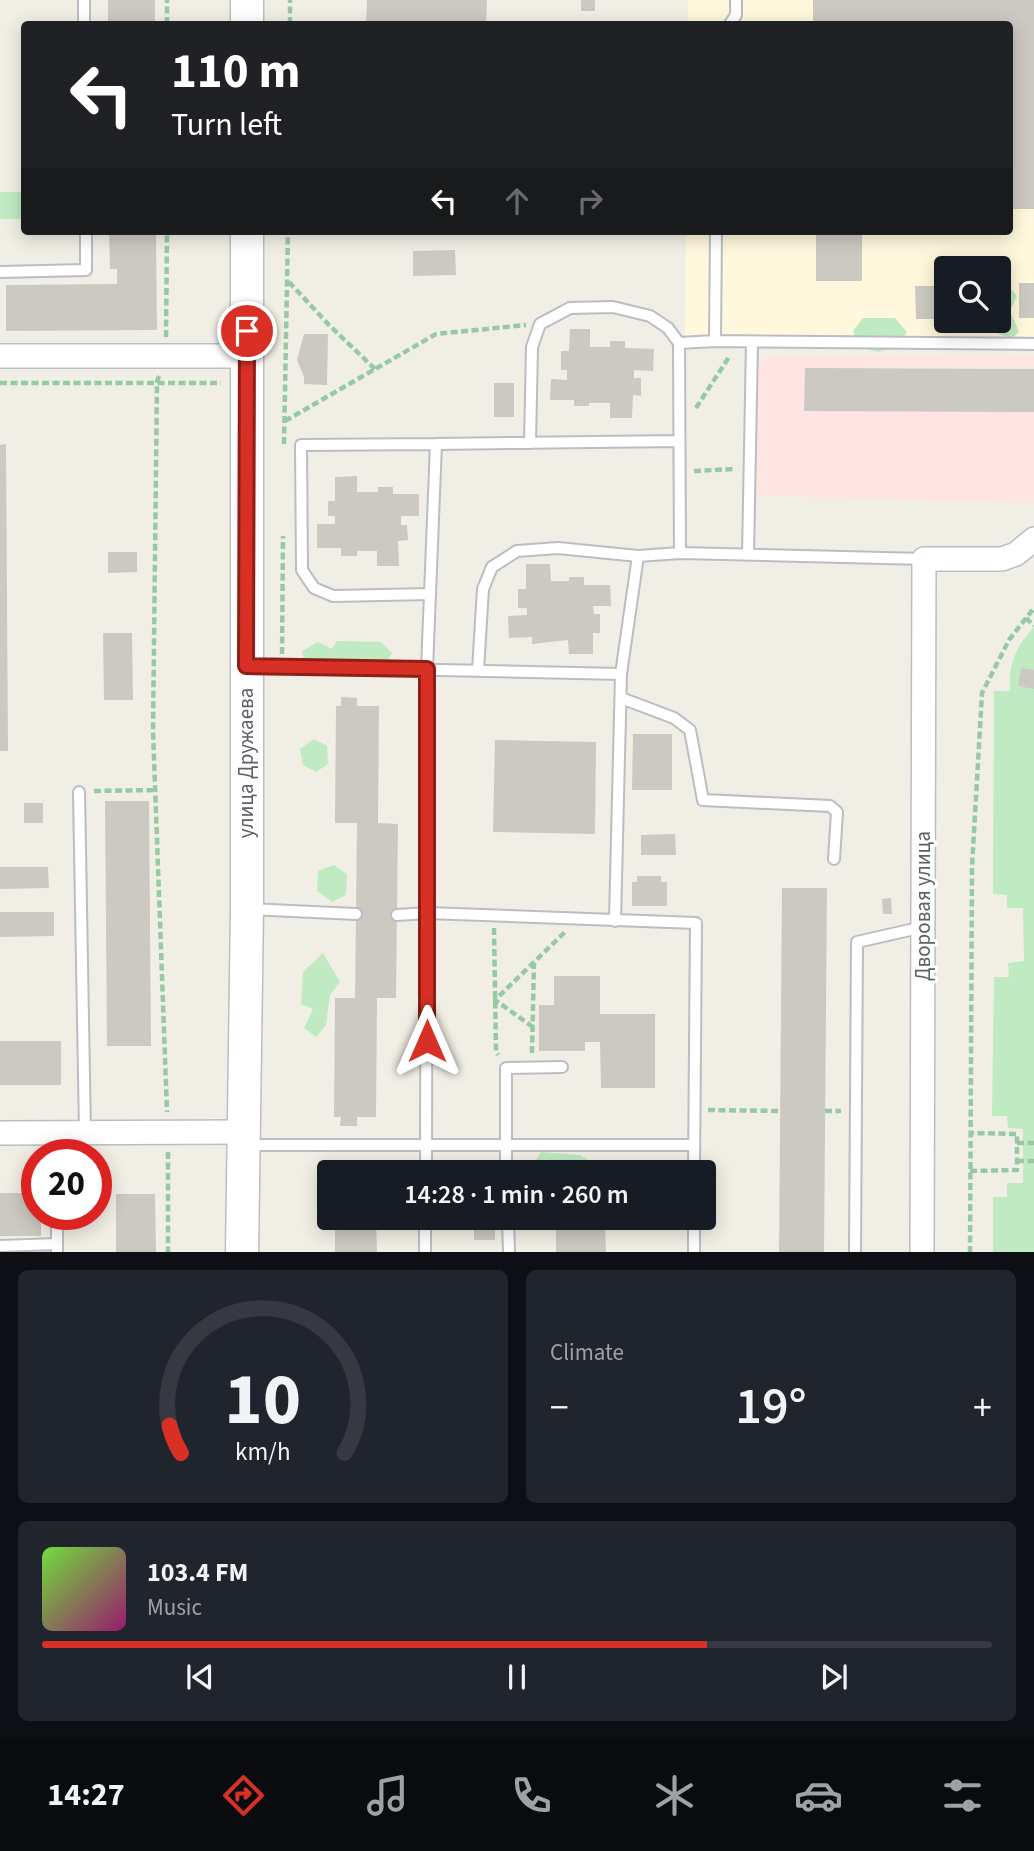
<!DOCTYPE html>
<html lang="en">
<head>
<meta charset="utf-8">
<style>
	:root { --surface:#171b24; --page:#20242c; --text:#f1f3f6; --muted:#9ea1a6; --line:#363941; --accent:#d93025 }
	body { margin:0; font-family:"Source Sans 3",sans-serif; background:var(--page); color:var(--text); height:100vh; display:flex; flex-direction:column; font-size:26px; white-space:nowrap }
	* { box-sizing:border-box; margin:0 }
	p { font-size:23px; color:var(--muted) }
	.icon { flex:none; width:38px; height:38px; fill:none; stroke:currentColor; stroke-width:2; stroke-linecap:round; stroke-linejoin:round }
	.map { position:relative; height:1252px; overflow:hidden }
	.side { display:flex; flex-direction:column; gap:18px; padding:18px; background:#0d0f14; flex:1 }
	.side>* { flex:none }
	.banner { position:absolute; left:21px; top:21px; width:992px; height:214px; border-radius:7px; box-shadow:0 4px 18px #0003; background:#202124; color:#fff; overflow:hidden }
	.fabs { position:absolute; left:934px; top:256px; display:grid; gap:14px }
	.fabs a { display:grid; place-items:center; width:77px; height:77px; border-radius:7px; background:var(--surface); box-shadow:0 4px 18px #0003; font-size:35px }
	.speed { position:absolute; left:21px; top:1139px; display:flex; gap:14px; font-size:35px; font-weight:700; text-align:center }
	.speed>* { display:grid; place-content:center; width:91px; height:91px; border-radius:50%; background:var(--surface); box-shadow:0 4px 18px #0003; line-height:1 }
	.speed .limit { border:10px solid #d22; background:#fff; color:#111 }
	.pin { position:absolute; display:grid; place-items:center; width:60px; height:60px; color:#fff; margin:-30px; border:4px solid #fff; border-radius:50%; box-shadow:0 2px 7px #0007 }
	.me { position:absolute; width:77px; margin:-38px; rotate:0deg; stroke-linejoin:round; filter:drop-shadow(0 0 5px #0008) }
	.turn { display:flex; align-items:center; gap:24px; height:147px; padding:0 35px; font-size:32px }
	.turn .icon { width:91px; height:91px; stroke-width:2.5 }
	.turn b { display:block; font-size:49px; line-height:60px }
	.lanes { display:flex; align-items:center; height:66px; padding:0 35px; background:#0003; justify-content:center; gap:35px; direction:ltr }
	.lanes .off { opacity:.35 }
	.big { font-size:52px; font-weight:600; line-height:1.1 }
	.side .tile { flex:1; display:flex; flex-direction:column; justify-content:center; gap:10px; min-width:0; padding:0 24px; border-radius:10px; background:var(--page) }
	.side .dial { align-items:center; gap:0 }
	.dial svg { height:182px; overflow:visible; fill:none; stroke:var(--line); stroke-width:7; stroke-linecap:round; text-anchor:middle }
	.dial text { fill:var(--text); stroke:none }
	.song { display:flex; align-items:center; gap:21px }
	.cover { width:84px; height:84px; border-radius:10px; background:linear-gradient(135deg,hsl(100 70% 55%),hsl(320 70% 35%)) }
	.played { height:7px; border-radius:4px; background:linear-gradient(90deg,var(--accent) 70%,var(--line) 70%) }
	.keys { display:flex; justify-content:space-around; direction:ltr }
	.heat { display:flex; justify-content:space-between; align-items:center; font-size:38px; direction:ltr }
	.side .tiles { flex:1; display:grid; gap:18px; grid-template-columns:1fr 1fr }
	.tile:last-child { grid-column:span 2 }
	.trip { position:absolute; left:317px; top:1160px; width:399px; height:70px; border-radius:7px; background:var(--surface); box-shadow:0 4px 18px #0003; font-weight:600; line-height:70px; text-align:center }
	.tabs { display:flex; height:112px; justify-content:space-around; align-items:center; background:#090b0e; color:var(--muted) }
	.tabs .icon { width:49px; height:49px }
	.tabs .active { color:var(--accent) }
	.tabs b { font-size:32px; color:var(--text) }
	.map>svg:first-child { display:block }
	.commercial { fill:#fff8dc; fill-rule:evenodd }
	.medical { fill:#fee5e1 }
	.green { fill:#c0eac1 }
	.building { fill:#ccc8c2 }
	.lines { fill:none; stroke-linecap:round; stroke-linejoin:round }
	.lane-casing { stroke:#babdc2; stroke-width:14 }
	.street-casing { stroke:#babdc2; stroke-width:26 }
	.secondary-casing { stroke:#bbbec4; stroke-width:35 }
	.path { stroke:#97c9a7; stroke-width:4.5; stroke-dasharray:7 3.5; stroke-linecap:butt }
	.lane { stroke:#fff; stroke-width:10 }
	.street { stroke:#fff; stroke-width:23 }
	.secondary { stroke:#fff; stroke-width:32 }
	.route-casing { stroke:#8d1f18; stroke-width:18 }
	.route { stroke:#d93025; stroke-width:12 }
	.labels { text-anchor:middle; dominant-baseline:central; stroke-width:6; stroke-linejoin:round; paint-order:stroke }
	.street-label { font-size:21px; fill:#5d6167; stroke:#fff }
</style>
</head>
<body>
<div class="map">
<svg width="1034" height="1253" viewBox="0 0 1034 1253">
	<rect width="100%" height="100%" fill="#f1efe5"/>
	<path class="commercial" d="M688 0H1034V336H685L686 231H1010V24H688ZM947 268H999V320H947Z"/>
	<path class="medical" d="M1034 355V503L757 496 758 372 761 362 770 356Z"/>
	<path class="green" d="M0 192H24V219H0Z
		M1007 285 1017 296 1010 311 1019 332 1011 339 994 332 1000 314 999 287Z
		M863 318H895L907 332 898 347 879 352 858 347 853 331Z
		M1034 627V1252H993V1197H1007V1183H1023V1129L1008 1128 1007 1116H992L994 977H1009L1008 963 1024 961 1023 908H1007V895L993 894 994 691H1010C1008 664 1016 646 1034 627Z
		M337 641 381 642 392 653 385 664 350 671 334 660 320 670 304 660 302 651 318 642 332 649Z
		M314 739 327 746 328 764 316 772 303 765 300 749Z
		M334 865 347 874 346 895 332 902 317 891 318 871Z
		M323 953 340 982 330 995 326 1025 316 1037 304 1028 313 1009 301 1004 303 972Z
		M541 1152 580 1155 603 1169 601 1172H528Z"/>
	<path class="building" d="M108 0H155V24H108Z
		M367 0H487L486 24H366Z
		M581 0H595V11H581Z
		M813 0H1034V209H1010V24H813Z
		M109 231H156L157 330 6 331V285L117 284V269H110Z
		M816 231H862V281H816Z
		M455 250 456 275 413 276V251Z
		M1019 283H1034V318H1019Z
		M915 286H947V319H916Z
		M570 329H590V347H610V341H625V348L654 349 653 371 634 370V378H641V396L633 395 632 418H610V403H589V406H574V400H550L551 379 567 380V370H561V351H569Z
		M304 334H328L327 385 304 384V377L297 360Z
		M805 368 1034 369V412L804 411Z
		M494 383H514V417H494Z
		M6 444 8 751H0V445Z
		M357 476V492H378V487H393V494H419V516H401V525H407L408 540 398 541 399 566H377V551H357V556H341V548H317V524H335V516H328V501H335V477Z
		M108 552H137V572L108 573Z
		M526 564H550L551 581H569V577H584V585H610L611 606H593L594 614H600V633H593V654H569L568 640 532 644V637L509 638 508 616 527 615V608H518V589H526Z
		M103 633H132L133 700H104Z
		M1021 668 1034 670V689L1018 686Z
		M341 697 357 698V706H379L378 823 398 824 396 998H377L376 1117H357V1126H340L341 1117H334L335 998H355L357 823H335L336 706H341Z
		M633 734H672V790H632Z
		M495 740 596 742 595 834 493 832Z
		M105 801H149L151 1046H107Z
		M24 803H43V823H24Z
		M675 834 676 855H641V835Z
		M0 867H48L49 888 0 889Z
		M637 876H661V882H667V906H632V882H637Z
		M782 888H827L824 1253H779Z
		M891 898 892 914H883L882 899Z
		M0 912H54V936L0 937Z
		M554 976H600V1014H655V1088H601L600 1042H585V1051H539V1005H554Z
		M0 1041H61V1085H0Z
		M340 1162H356V1169H376V1172H335V1169H340Z
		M0 1193H37V1214H41V1236H0Z
		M116 1194H155L156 1253H116Z
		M335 1218H376L377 1253H335Z
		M474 1218H495V1240H474Z
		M556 1222H605L606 1253H556Z"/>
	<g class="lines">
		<g class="lane-casing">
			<path id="lane" d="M84 0V24
				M730 24 736 15V0
				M0 272 86 270V231
				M715 341 1034 344
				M530 443 532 347 540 324 570 308 613 307 650 316 668 328 679 343
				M680 553 924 559
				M748 555 752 342
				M430 594 333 596 314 588 302 570 301 445 436 444
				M249 666 621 674
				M478 670 483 589 492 567 517 551 558 548 638 556
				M621 698 674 718 690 730 703 800 830 806 837 812 834 859
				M79 792 85 1133
				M251 909 356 914
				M397 915 428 913 696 923 694 1172
				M615 921 621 674 638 556 680 553 679 343 715 341 716 231
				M248 1145H694
				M57 1155V1133
				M426 1172 427 669 436 444 679 441
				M506 1172V1068L562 1067
				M57 1214V1253
				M508 1218 509 1253
				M694 1218V1253
				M0 1246 57 1244
				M425 1253V1218
				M855 1253 857 942 923 927"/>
		</g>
		<g class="street-casing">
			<path id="street" d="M0 356H247
				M0 1133 245 1132
				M922 1253 924 559H1002L1016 554 1034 539"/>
		</g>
		<g class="secondary-casing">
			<path id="secondary" d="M247 24V0
				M242 1253 247 909V231"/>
		</g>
		<path class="path" d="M167 24V0
			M290 24V0
			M289 282 329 325 375 369
			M166 337 167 231
			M159 376 157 382 153 731 167 1112
			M0 383H221
			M696 408 729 357
			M285 421 436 334 526 325
			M284 444 288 231
			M694 471 734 469
			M1026 618 1034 626
			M282 654 283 536
			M94 791 156 790
			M494 928 496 1052 498 1055
			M533 1027 495 1000 565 932
			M532 1053 534 963
			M708 1110 780 1111
			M825 1111H841
			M1017 1143H1034
			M168 1152V1253
			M1017 1161H1034
			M970 1171 1017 1170V1134L971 1133
			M970 1253 972 867 982 693 1009 640 1034 608"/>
		<use href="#lane" class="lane"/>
		<use href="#street" class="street"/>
		<use href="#secondary" class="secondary"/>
	</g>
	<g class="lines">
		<g class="route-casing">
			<path id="route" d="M247 331 246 666 427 669V1041"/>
		</g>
		<use href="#route" class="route"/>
	</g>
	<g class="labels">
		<g class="street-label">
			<text transform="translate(246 763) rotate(-90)">улица Дружаева</text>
			<text transform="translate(923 906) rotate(-90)">Дворовая улица</text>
		</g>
	</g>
</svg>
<div class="fabs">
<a><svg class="icon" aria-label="search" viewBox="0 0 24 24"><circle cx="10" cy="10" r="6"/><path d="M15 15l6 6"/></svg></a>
</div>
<div class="speed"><div class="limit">20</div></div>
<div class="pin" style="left:247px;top:331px;background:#d93025"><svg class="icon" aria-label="arrive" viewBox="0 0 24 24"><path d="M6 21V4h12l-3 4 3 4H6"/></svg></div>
<svg class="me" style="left:427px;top:1041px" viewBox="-20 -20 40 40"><path d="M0-17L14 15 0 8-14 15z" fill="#d93025" stroke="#fff" stroke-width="4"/></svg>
<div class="trip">14:28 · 1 min · 260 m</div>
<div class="banner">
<div class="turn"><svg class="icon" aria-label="left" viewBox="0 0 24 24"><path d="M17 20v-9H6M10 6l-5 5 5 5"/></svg><div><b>110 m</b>Turn left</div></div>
<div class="lanes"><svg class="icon" aria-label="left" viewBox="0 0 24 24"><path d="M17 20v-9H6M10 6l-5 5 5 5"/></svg><svg class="icon off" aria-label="ahead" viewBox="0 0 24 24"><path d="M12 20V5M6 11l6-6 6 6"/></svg><svg class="icon off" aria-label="right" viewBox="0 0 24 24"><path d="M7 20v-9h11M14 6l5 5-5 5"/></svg></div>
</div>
</div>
<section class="side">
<div class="tiles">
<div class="tile dial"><svg viewBox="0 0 100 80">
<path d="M14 69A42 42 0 1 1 86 69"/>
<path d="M14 69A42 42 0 0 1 9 57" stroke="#d93025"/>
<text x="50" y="56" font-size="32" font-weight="700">10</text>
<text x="50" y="72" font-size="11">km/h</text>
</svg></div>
<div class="tile"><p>Climate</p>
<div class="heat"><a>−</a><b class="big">19°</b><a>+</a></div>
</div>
<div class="tile">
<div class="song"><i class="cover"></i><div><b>103.4 FM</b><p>Music</p></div></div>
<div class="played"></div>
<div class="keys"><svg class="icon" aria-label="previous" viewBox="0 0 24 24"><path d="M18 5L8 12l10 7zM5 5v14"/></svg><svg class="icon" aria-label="pause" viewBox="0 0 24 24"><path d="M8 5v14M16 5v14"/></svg><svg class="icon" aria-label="next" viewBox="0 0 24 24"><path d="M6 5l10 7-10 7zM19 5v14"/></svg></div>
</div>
</div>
</section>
<nav class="tabs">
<b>14:27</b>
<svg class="icon active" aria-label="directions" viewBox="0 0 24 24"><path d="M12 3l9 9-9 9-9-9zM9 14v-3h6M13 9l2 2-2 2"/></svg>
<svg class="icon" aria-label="music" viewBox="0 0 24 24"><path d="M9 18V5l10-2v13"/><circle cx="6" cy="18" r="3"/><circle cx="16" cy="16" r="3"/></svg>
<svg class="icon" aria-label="phone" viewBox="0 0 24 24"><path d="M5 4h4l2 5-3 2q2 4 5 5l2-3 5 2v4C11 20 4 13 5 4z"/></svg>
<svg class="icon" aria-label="climate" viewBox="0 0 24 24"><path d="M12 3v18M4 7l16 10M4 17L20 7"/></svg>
<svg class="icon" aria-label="car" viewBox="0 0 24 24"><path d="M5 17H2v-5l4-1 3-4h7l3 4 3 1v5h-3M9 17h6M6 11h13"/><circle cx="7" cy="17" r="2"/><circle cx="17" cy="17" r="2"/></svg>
<svg class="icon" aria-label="filters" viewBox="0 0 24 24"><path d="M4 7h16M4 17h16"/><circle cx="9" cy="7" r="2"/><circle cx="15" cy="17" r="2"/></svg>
</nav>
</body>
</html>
